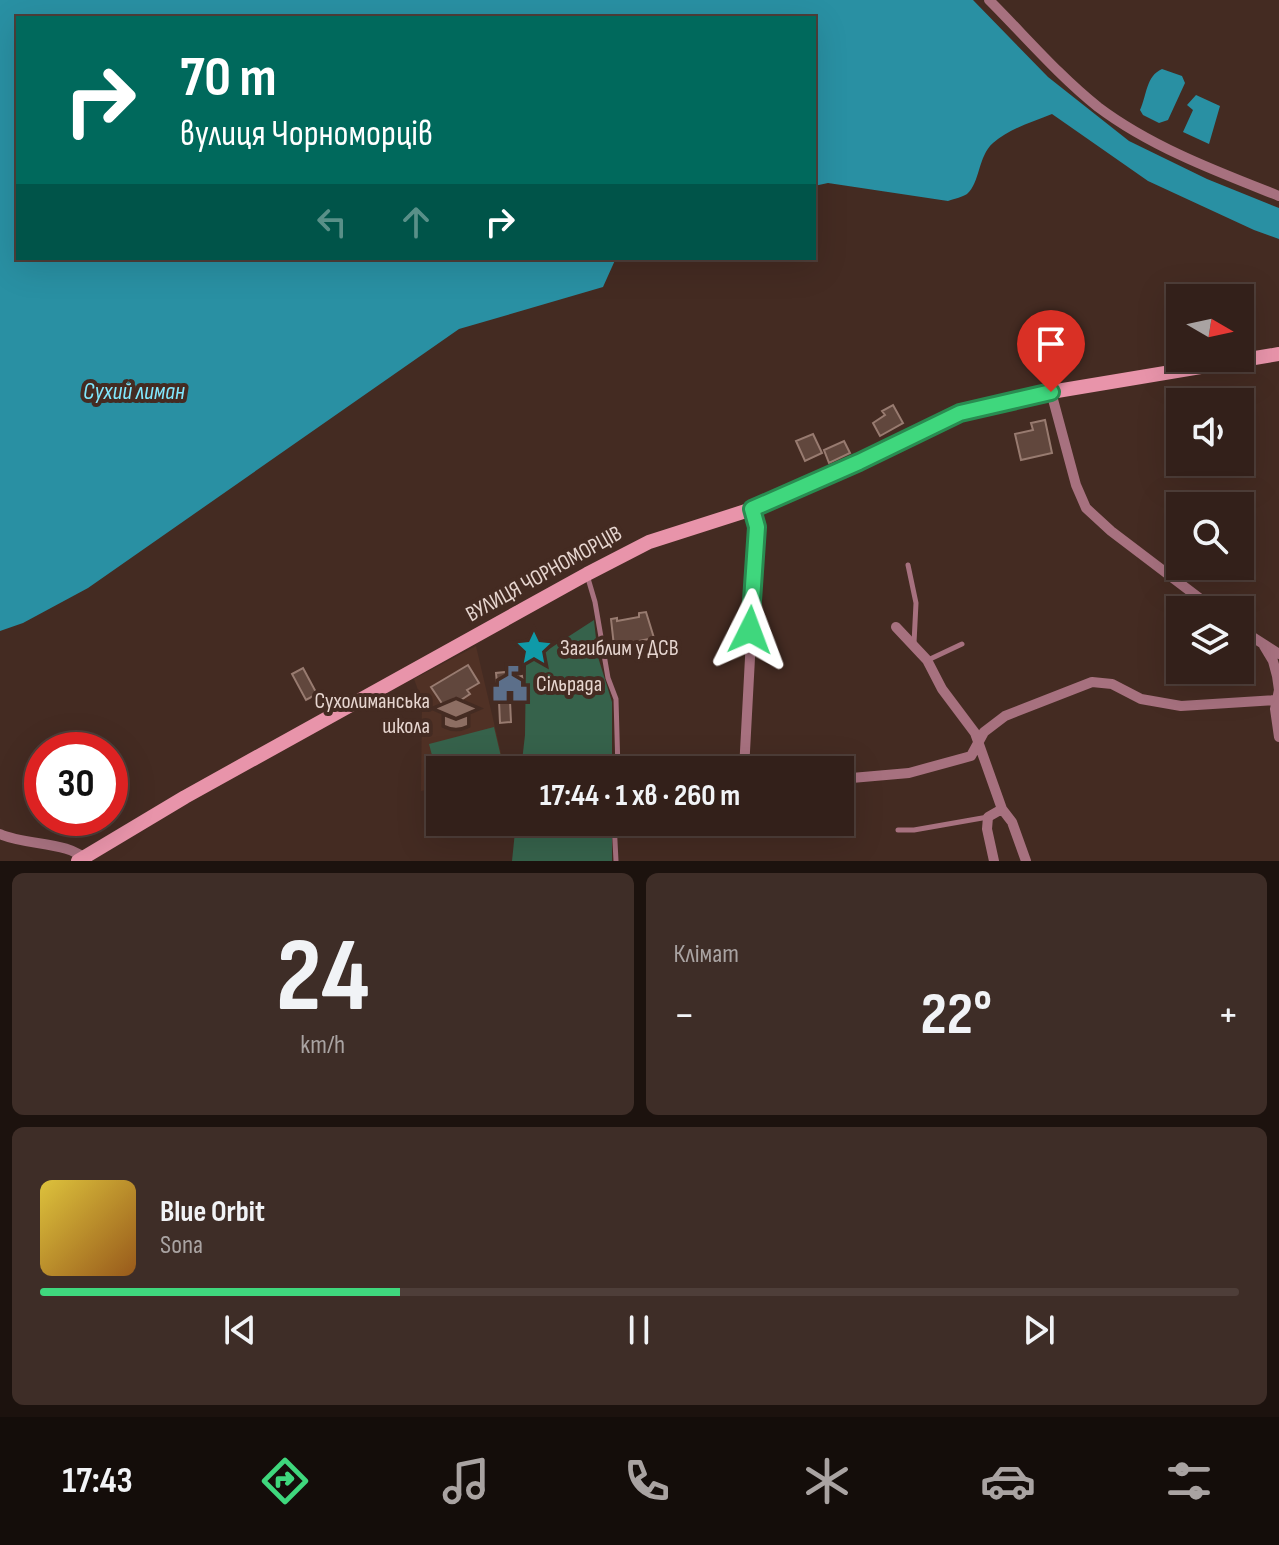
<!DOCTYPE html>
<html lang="uk">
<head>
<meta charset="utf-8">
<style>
	:root { --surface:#33201a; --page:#3e2d27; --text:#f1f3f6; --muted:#a9a3a2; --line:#4e3e39; --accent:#3fd77d }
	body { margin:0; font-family:"Sofia Sans Condensed",sans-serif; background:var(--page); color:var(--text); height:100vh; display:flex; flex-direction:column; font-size:30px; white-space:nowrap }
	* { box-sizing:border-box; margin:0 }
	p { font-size:26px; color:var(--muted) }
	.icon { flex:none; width:44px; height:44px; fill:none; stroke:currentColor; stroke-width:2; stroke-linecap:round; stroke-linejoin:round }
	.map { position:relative; height:861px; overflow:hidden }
	.sheet { display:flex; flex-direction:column; gap:12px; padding:12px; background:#1c120e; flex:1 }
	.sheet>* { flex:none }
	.guide { position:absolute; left:16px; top:16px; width:800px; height:244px; border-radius:0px; box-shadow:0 8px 32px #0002,0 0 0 2px var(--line); background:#00695c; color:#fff; overflow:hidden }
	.needle { width:52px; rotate:99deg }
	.fabs { position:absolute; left:1166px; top:284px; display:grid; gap:16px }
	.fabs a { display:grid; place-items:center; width:88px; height:88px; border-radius:0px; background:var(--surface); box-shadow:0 8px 32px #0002,0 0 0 2px var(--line); font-size:40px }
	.speed { position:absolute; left:24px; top:732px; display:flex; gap:16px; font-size:40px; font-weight:700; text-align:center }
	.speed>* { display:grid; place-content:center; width:104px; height:104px; border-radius:50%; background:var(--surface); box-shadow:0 8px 32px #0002,0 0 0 2px var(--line); line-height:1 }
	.speed .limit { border:12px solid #d22; background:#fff; color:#111 }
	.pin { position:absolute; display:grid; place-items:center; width:68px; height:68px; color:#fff; margin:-82px -34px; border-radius:50% 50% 50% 0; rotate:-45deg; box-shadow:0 0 8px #0007 }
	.pin .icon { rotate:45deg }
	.me { position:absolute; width:88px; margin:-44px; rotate:3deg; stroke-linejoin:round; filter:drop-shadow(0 0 6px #0008) }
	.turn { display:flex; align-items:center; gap:28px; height:168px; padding:0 32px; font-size:36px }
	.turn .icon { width:104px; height:104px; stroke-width:2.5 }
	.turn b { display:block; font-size:56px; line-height:68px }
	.lanes { display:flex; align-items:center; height:76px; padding:0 32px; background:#0003; justify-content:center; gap:40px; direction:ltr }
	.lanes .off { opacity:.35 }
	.big { font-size:60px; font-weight:700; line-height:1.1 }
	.sheet .card { flex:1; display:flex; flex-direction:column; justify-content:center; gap:12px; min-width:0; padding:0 28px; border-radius:12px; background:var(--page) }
	.sheet .dial { align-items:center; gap:0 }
	.dial b { font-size:104px; line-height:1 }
	.song { display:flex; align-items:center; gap:24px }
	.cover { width:96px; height:96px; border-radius:12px; background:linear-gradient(135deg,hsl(50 70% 55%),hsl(30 70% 35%)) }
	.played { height:8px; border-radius:4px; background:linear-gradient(90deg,var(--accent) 30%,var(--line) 30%) }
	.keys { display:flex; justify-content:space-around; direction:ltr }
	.heat { display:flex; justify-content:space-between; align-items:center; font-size:44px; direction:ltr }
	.sheet .tiles { flex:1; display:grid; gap:12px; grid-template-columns:1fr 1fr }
	.card:last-child { grid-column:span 2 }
	.trip { position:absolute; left:426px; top:756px; width:428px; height:80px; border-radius:0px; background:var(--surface); box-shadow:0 8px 32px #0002,0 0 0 2px var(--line); font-weight:700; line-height:80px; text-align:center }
	.tab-bar { display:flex; height:128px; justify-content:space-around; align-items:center; background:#140d0a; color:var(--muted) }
	.tab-bar .icon { width:56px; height:56px }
	.tab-bar .current { color:var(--accent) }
	.tab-bar b { font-size:36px; color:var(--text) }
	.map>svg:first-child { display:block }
	.built { fill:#503125 }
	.green { fill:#36624b }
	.water { fill:#2990a3 }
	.building { fill:#61473d; stroke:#987b70; stroke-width:2 }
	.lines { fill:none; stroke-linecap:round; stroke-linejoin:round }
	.service { stroke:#a7717f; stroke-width:5 }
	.minor { stroke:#a7717f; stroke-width:10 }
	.secondary { stroke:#e894aa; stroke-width:14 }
	.route-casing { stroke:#298c51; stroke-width:20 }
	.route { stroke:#3fd77d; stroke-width:14 }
	.labels { text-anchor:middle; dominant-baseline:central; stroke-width:8; stroke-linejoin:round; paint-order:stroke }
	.street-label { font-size:22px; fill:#e7d6d0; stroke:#442b22 }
	.poi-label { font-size:22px; fill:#e7d6d0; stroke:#442b22; text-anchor:start }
	.water-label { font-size:24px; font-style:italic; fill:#81e7fd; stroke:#442b22 }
</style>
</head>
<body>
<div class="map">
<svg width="1279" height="861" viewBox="0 0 1279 861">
	<rect width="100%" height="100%" fill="#442b22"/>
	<path class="built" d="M476 646 505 770H440V787L421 791 422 701 414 679Z"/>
	<path class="green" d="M594 620 598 657 612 702V770H521L525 735 526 664Z
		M494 727 502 761 468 770H440L438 778 429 744Z
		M516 822H612V861H512Z"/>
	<path class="water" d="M0 0H973L1048 77 1129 141 1207 179 1279 208V239L1254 230 1148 181 1052 114C1032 122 1009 129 993 143 978 156 980 183 967 194 963 197 953 199 948 201L828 183 814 186V18H18V258H616L603 287 459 329 88 588 23 623 0 631Z
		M1162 69 1182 76 1185 83 1168 120 1159 123 1143 115 1140 110C1147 95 1146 76 1162 69Z
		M1196 95 1220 106 1209 144 1183 132 1193 110 1187 105Z"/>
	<path class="building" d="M893 405 903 423 880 436 873 423 885 415 882 411Z
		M1045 420 1052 453 1021 460 1015 434 1033 430 1031 423Z
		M813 434 822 453 805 461 796 441Z
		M844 441 850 453 829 463 824 450Z
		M646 612 654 638 614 646 611 619 617 618V621L639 617V613Z
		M468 665 479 683 467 690 470 694 458 702 455 698 443 705 431 687Z
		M303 668 317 694 306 700 292 674Z
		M516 671 517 677 522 676 524 691 498 694 496 673Z
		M499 701H510L511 722 500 723Z"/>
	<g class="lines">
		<path class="service" d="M908 565 916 603 914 643
			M587 575 595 602 608 678 616 699 618 770
			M928 660 962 644
			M614 822 616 861
			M898 830H914L988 817"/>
		<path class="minor" d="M989 0C1025 36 1059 76 1098 107 1151 147 1218 172 1279 196
			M1051 392 1076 485 1086 508 1111 531 1215 610
			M896 627 927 660 942 689 975 733 1002 809 1012 822 1026 861
			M1240 629 1279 654
			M1264 646 1273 661 1277 676 1279 690 1275 709 1279 737
			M744 770 757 527 752 509
			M840 779 909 773 971 756 984 732 1005 716 1092 682 1112 684 1141 699 1181 706 1276 700
			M0 834C27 846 70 841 87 861
			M994 861 987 829 988 817 1002 809"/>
		<path class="secondary" d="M78 861 185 797 587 574 649 542 752 509 859 462 960 413 1051 392 1279 354"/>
	</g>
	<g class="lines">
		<g class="route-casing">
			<path id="route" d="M750 630 757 527 752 509 859 462 960 413 1051 392"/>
		</g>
		<use href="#route" class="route"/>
	</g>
	<defs>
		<g id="sight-bare" transform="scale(2.76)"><path d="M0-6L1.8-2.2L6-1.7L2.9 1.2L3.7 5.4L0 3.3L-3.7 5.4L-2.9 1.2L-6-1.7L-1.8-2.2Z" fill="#0f9aa8" stroke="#442b22" stroke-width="2.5" paint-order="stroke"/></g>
		<g id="civic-bare" transform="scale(2.76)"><path d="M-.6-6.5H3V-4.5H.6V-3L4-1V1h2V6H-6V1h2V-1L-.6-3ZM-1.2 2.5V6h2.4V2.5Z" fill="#5c6f8a" stroke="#442b22" stroke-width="2.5" paint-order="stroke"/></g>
		<g id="school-bare" transform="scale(2.76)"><path d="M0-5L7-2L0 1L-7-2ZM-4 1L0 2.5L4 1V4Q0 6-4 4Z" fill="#8d6e63" stroke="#442b22" stroke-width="2.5" paint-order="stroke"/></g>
	</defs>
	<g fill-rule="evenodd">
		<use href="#sight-bare" x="534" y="648"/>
		<use href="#civic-bare" x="510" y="684"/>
		<use href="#school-bare" x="456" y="714"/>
	</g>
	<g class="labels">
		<g class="street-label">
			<text transform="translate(544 574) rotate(-29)">ВУЛИЦЯ ЧОРНОМОРЦІВ</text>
		</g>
		<g class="poi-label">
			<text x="560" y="648">Загиблим у ДСВ</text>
			<text x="536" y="684">Сільрада</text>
			<text x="430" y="701" text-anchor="end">Сухолиманська<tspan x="430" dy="25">школа</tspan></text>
		</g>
		<g class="water-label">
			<text x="134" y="391">Сухий лиман</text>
		</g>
	</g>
</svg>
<div class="fabs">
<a><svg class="needle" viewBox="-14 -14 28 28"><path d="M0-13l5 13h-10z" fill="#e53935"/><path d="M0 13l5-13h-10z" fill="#a9a3a2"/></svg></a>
<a><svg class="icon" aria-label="sound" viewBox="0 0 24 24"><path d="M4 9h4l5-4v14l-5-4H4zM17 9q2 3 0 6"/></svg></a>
<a><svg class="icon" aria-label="search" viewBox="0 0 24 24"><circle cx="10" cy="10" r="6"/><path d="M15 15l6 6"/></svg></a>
<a><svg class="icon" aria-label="layers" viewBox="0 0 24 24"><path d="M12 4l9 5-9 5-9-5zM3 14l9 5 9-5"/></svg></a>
</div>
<div class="speed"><div class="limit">30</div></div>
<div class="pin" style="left:1051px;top:392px;background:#d93025"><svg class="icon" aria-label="arrive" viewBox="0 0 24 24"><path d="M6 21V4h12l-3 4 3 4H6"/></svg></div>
<svg class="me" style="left:750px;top:630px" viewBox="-20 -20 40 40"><path d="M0-17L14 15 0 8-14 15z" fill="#3fd77d" stroke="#fff" stroke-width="4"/></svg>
<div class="trip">17:44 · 1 хв · 260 m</div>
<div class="guide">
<div class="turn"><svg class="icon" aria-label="right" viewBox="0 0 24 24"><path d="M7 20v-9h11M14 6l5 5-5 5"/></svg><div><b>70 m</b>вулиця Чорноморців</div></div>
<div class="lanes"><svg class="icon off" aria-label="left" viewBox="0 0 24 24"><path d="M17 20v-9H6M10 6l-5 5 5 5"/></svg><svg class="icon off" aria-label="ahead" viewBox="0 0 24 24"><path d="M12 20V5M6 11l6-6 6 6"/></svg><svg class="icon" aria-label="right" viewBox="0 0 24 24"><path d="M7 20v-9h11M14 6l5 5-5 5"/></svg></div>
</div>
</div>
<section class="sheet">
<div class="tiles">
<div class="card dial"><b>24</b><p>km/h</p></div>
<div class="card"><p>Клімат</p>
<div class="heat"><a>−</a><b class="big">22°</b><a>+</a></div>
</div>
<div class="card">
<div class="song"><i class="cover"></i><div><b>Blue Orbit</b><p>Sona</p></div></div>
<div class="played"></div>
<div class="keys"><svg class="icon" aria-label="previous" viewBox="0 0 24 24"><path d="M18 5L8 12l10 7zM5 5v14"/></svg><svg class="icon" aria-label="pause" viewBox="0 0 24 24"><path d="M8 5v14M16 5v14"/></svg><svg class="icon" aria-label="next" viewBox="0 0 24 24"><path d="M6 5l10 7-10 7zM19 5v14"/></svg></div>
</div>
</div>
</section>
<nav class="tab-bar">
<b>17:43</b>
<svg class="icon current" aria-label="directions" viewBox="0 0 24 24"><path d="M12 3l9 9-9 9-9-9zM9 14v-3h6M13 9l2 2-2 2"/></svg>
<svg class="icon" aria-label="music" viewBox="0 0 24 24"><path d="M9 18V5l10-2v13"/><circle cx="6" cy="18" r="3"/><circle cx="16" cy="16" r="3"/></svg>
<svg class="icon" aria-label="phone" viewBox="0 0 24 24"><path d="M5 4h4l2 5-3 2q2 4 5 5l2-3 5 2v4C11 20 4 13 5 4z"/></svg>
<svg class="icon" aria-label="climate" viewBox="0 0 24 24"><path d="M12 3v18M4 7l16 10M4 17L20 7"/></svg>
<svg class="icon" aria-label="car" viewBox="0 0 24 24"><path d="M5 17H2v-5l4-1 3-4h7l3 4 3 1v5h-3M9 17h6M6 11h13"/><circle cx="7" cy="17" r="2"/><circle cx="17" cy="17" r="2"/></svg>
<svg class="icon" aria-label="filters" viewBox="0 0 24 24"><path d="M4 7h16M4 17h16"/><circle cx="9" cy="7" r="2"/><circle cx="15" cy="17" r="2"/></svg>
</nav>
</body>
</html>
